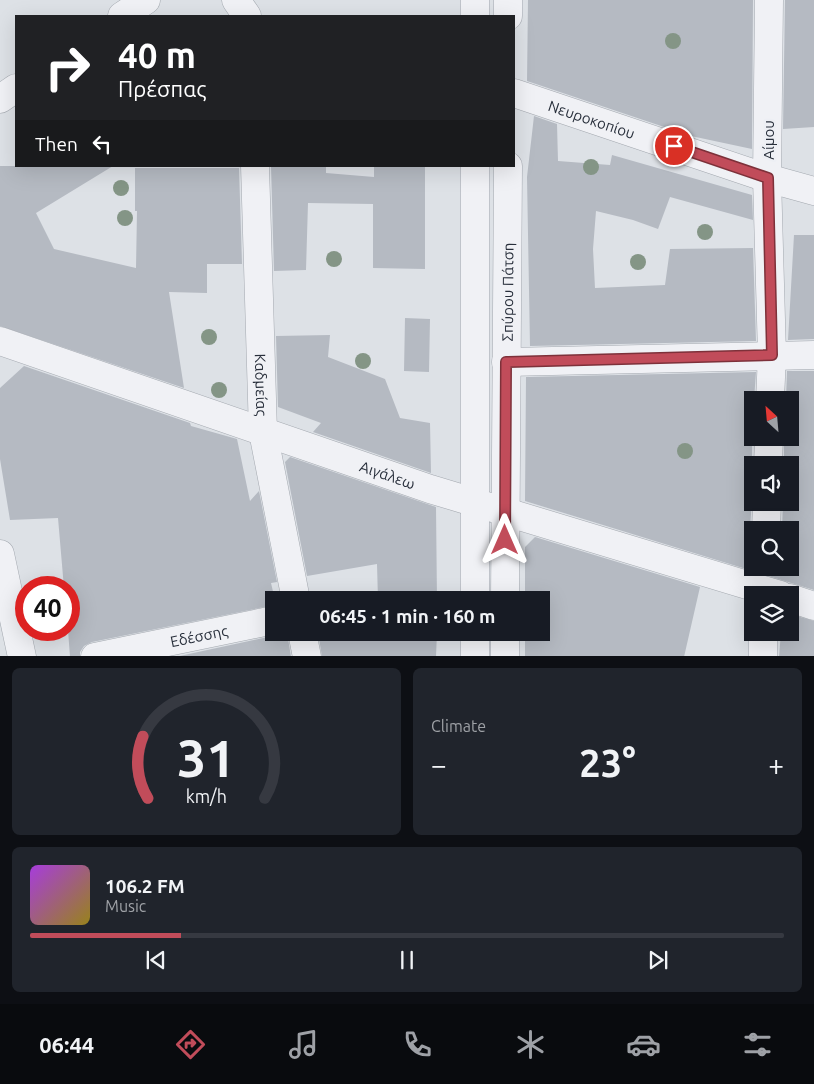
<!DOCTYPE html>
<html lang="en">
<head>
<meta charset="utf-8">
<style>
	:root { --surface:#171b24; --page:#20242c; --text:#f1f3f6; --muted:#9ea1a6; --line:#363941; --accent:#c14c5a }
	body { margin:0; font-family:Ubuntu,sans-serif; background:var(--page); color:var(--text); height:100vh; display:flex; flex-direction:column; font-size:19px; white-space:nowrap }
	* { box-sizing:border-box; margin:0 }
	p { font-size:16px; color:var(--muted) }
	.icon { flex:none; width:28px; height:28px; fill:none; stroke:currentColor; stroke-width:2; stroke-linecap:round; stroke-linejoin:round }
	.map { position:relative; height:656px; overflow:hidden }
	.details { display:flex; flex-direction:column; gap:12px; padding:12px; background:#0d0f14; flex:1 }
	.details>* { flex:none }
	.top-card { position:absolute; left:15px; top:15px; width:500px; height:152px; border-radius:0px; box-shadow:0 5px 20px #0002; background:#202124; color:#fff; overflow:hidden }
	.needle { width:32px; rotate:334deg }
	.buttons { position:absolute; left:744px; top:391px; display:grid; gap:10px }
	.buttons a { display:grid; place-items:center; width:55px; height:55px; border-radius:0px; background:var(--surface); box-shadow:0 5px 20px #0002; font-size:25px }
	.speed { position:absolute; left:15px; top:576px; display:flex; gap:10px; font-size:25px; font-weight:700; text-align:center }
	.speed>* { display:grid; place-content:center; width:65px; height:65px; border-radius:50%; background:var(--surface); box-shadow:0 5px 20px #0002; line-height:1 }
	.speed .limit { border:8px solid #d22; background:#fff; color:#111 }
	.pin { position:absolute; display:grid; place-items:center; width:42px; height:42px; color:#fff; margin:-21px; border:2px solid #fff; border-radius:50%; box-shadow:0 1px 5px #0007 }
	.me { position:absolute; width:55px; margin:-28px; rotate:0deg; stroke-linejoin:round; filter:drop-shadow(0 0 4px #0008) }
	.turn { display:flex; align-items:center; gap:18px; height:105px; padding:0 20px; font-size:22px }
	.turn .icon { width:65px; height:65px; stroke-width:2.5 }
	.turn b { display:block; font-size:35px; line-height:42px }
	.then { display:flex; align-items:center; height:48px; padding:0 20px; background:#0003; gap:10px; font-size:19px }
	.big { font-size:38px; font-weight:700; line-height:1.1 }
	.details .tile { flex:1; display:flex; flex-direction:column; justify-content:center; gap:8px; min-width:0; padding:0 18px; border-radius:8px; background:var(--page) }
	.details .dial { align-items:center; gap:0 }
	.dial svg { height:130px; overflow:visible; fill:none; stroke:var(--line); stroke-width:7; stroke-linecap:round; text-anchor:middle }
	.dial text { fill:var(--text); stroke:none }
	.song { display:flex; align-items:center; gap:15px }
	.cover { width:60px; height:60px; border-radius:8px; background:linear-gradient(135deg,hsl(280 70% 55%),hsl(50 70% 35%)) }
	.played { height:5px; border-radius:2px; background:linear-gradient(90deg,var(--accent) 20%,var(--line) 20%) }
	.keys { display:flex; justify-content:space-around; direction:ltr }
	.heat { display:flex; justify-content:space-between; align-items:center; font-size:28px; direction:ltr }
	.details .tiles { flex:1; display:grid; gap:12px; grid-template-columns:1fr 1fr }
	.tile:last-child { grid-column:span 2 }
	.trip { position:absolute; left:265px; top:591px; width:285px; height:50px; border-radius:0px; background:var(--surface); box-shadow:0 5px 20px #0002; font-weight:700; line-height:50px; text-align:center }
	.tab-bar { display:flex; height:80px; justify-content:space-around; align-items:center; background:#090b0e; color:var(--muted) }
	.tab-bar .icon { width:35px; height:35px }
	.tab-bar .active { color:var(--accent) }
	.tab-bar b { font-size:22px; color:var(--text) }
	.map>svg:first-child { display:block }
	.building { fill:#b5bac2 }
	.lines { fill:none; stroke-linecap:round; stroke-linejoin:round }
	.minor-casing { stroke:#a3a8af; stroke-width:29 }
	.tertiary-casing { stroke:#a3a8af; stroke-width:29 }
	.minor { stroke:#f0f1f5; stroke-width:28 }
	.tertiary { stroke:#f0f1f5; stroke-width:28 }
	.tree { fill:#849586 }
	.route-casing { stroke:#7d313a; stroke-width:12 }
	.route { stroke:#c14c5a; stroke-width:9 }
	.labels { text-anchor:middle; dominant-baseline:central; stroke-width:5; stroke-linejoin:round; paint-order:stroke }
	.street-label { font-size:15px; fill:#282f3b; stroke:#edeff4 }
</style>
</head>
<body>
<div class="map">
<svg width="814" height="657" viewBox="0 0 814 657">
	<rect width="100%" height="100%" fill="#dde1e6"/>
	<path class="building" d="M528 0H753L752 149 691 136 527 81Z
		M785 0H814V127L783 129Z
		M534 116 557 124 558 161 610 165 612 155 752 195 753 220 670 197 658 229 633 220 596 211 593 249 595 288 665 285 670 249 753 248 756 341 530 346 527 177Z
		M0 166H113L36 213 54 249 136 268 137 211H135V168H239L242 264H207V293L169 292 184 388 0 326Z
		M271 166H326V173L374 177V166H425V269L373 268V204L308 203 306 270 274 271Z
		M794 235H814V339L788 340Z
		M405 318 430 319 429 372 404 371Z
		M330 335 328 357 385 379 400 418 430 423 431 473 313 432 321 423 278 407 276 336Z
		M24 366 190 423 191 426 237 439 250 501 259 491 277 582 271 583 275 600H274V605L92 642 84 646 80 652V657H70L68 630 69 588H64L58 518 10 520 0 459V388Z
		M787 371H814V590L525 501 526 377 756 372 754 400H752V498L750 529 752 538V568H790V530H782L783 502H790V465H784V438H790V400H786Z
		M290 457 436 507 437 600H378L377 564 307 576 285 462Z
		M535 537 700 587 684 657H525V632H541V600H525V547Z
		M790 614 814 621V657H779L781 632H790Z
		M283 632H287L291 657H175L277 635Z
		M318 632H437L436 657H322Z"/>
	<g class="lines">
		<g class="minor-casing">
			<g id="minor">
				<path d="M236 0 247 16"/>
				<path d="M769 0 767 178 772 355 770 400"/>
				<path id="s1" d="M514 93 767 178 814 191"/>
				<path id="s2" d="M255 166 263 432 296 600"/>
				<path id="s3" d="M0 341 430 489 780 595"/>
				<path d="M506 362 814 355"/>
				<path d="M768 465 769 438"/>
				<path d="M766 530 767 502"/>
				<path d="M0 554 22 657"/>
				<path d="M790 598 814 606"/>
				<path d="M302 632 307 657"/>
				<path id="s4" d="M95 657 274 620"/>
				<path d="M763 657V632"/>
			</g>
		</g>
		<g class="tertiary-casing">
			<g id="tertiary">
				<path d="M475 0V16"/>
				<path d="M508 0V16"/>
				<path d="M122 16 146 0"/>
				<path d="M0 99 16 88"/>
				<path d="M475 600V166"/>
				<path id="s5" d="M505 600 508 166"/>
				<path d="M475 632V657"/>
				<path d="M505 657V632"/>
			</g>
		</g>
		<use href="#minor" class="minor"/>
		<use href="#tertiary" class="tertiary"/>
	</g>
	<g class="tree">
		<circle cx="673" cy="41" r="8"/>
		<circle cx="591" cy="167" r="8"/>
		<circle cx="121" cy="188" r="8"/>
		<circle cx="125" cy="218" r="8"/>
		<circle cx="705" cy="232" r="8"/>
		<circle cx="334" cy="259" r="8"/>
		<circle cx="638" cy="262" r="8"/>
		<circle cx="209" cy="337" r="8"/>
		<circle cx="363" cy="361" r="8"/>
		<circle cx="219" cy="390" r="8"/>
		<circle cx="685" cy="451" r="8"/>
	</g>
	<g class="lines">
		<g class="route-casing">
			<path id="route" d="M505 540 506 362 772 355 768 178 674 146"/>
		</g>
		<use href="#route" class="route"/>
	</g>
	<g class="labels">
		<g class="street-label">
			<text stroke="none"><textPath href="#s1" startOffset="82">Νευροκοπίου</textPath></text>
			<text transform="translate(768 140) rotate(-90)">Αίμου</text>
			<text stroke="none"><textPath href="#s5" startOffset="308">Σπύρου Πάτση</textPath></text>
			<text stroke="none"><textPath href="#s2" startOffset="219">Καδμείας</textPath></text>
			<text stroke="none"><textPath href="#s3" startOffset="410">Αιγάλεω</textPath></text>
			<text stroke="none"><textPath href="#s4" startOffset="106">Εδέσσης</textPath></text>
		</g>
	</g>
</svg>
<div class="buttons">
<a><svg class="needle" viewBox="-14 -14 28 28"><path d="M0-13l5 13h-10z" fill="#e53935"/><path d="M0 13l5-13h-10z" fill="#9ea1a6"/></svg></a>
<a><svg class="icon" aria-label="sound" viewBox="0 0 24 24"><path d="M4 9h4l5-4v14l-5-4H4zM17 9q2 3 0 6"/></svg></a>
<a><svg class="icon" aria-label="search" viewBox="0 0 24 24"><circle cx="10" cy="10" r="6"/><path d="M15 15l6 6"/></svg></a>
<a><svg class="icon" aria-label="layers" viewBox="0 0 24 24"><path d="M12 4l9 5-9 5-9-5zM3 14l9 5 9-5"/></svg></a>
</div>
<div class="speed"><div class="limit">40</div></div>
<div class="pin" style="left:674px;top:146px;background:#d93025"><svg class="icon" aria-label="arrive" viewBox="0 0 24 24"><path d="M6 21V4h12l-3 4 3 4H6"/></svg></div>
<svg class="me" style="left:505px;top:540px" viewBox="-20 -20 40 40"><path d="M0-17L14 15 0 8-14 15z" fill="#c14c5a" stroke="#fff" stroke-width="4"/></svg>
<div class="trip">06:45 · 1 min · 160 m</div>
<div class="top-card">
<div class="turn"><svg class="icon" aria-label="right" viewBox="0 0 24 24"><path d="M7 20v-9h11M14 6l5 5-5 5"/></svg><div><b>40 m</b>Πρέσπας</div></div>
<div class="then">Then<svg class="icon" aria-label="left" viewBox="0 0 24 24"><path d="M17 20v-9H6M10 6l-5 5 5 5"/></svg></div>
</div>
</div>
<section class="details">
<div class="tiles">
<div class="tile dial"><svg viewBox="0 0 100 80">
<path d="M14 69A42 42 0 1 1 86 69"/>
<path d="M14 69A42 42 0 0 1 11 31" stroke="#c14c5a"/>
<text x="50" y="56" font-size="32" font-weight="700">31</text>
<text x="50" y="72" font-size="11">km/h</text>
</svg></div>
<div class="tile"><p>Climate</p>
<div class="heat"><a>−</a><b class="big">23°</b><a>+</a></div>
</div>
<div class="tile">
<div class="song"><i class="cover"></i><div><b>106.2 FM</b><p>Music</p></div></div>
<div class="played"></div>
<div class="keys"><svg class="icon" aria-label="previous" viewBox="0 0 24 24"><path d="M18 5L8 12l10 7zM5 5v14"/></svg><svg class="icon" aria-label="pause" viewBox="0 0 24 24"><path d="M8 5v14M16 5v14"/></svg><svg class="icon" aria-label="next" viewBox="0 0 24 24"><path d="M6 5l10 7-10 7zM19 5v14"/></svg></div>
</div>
</div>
</section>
<nav class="tab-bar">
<b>06:44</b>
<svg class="icon active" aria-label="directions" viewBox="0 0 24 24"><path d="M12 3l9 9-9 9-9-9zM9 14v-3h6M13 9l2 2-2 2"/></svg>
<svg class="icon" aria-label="music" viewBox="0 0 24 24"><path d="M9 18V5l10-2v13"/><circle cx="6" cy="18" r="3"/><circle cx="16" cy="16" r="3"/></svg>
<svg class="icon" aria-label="phone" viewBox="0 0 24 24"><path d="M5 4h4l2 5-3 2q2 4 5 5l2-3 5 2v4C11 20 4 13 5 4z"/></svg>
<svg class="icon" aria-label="climate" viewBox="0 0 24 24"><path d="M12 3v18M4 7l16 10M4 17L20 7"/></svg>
<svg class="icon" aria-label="car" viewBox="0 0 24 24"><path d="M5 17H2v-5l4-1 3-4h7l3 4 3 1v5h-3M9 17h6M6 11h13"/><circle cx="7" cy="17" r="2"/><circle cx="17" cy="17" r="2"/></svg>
<svg class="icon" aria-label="filters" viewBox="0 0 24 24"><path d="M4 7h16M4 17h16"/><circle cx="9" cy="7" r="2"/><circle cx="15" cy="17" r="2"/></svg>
</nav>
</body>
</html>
